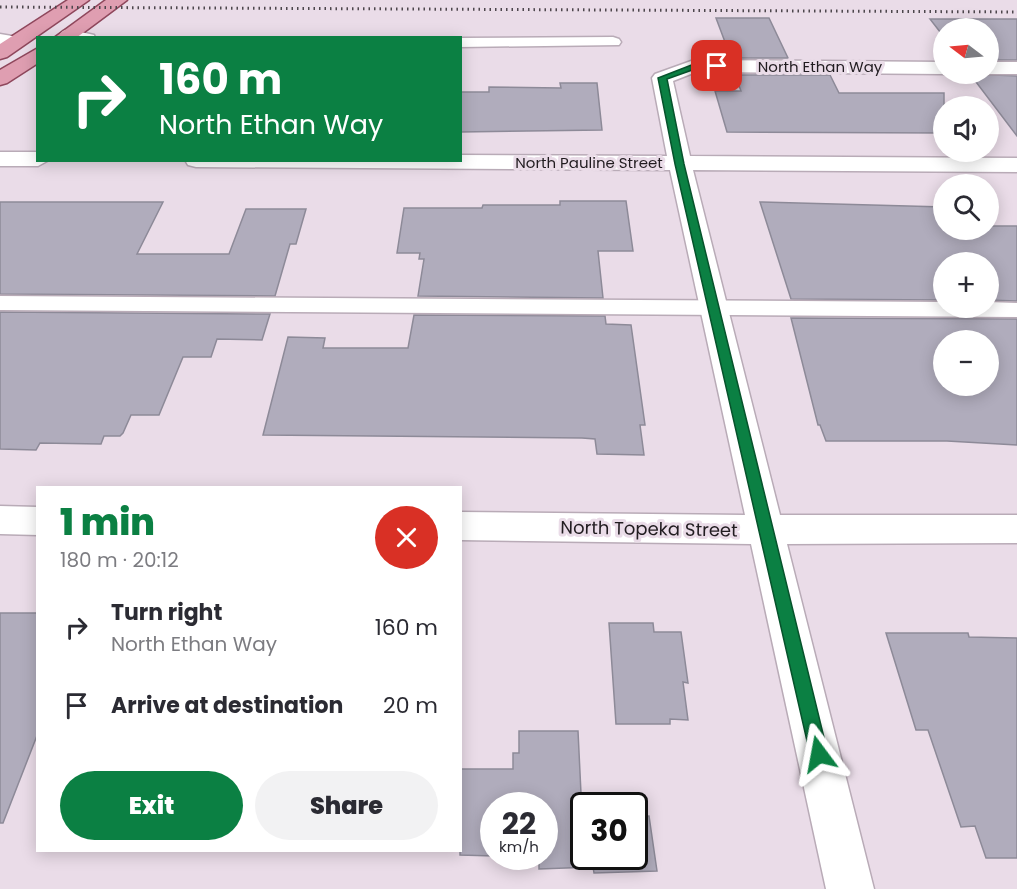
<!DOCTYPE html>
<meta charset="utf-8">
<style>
:root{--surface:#fff;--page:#f2f2f3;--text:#2b2b33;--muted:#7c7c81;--accent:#0b8043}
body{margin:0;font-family:Poppins,sans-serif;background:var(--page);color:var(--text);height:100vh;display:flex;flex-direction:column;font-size:22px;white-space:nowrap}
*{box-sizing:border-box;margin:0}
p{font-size:20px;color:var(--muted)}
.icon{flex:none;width:33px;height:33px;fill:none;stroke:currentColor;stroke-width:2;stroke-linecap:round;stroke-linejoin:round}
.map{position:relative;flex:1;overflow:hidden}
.details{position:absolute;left:36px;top:486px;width:426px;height:366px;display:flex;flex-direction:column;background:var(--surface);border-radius:0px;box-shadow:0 3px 15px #0003}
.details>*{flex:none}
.top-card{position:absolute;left:36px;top:36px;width:426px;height:126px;border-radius:0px;box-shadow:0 3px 15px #0003;background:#0b8043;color:#fff;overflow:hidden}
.needle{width:39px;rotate:286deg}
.fabs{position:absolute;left:933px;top:18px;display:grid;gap:12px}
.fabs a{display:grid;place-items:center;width:66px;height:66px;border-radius:50%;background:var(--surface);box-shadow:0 3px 15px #0003;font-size:30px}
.speed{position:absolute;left:480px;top:792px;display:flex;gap:12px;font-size:30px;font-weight:700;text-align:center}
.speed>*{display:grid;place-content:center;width:78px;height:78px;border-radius:50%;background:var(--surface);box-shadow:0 3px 15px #0003;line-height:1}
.speed small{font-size:15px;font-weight:400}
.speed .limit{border:3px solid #111;border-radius:9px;background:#fff;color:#111}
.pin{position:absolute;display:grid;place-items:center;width:51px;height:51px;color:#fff;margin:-26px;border-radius:12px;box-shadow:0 3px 9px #0006}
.me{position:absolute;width:66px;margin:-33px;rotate:347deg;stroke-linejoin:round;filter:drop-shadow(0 0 4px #0008)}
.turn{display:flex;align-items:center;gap:21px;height:126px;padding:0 24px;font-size:27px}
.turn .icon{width:78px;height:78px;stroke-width:2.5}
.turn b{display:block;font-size:42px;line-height:51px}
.round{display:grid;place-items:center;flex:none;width:63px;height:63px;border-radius:32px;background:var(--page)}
.headline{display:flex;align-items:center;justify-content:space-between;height:102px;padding:0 24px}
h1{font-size:36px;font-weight:800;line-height:45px;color:var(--accent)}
.button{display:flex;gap:12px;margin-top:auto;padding:12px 24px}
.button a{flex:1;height:69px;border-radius:36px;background:var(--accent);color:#fff;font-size:24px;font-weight:800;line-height:69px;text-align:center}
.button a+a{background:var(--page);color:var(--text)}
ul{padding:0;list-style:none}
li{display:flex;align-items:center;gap:18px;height:78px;padding:0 24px}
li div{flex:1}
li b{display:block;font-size:22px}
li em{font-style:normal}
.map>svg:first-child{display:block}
.building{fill:#b0acbc;stroke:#8d8a98;stroke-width:1.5;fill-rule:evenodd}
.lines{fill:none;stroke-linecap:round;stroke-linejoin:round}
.lane-casing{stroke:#b9abb7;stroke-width:3}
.street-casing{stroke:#b9abb7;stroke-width:3}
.primary-casing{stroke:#8f475c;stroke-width:3}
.lane{fill:#fff;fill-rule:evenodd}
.street{fill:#fff;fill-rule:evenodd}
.primary{fill:#df9eb1;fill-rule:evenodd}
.rail{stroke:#4d464c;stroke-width:3;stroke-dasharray:1.5 4;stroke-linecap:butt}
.route{fill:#0b8043;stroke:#07532c;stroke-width:1.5}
.labels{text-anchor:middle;stroke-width:6;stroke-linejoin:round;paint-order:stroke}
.far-street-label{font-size:15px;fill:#211c20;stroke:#eadce8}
.street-label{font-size:18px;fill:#211c20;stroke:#eadce8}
</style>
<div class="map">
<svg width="1017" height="889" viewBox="0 0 1017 889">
<rect width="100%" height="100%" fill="#eadce8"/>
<g class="building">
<path d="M 716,18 L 769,18 L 788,58 L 731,58 Z"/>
<path d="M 930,19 L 1017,19 L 1017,60 L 988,60 L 988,28 L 944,28 L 944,37 Z"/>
<path d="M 970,74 L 1017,76 L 1017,136 Z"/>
<path d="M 735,75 L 830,75 L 839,93 L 944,93 L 944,133 L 727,132 L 715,91 L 741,91 Z"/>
<path d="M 560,83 L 597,83 L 602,130 L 460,132 L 460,92 L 489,92 L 489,87 L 561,88 Z"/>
<path d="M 560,201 L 626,201 L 633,251 L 598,251 L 603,298 L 418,296 L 424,259 L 419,259 L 420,253 L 397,253 L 404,208 L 482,208 L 483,205 L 560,205 Z"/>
<path d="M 0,202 L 163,202 L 137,254 L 229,254 L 246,209 L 306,209 L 296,244 L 290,244 L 275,296 L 0,294 Z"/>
<path d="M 760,202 L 944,207 L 944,230 L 988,230 L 988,226 L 1017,226 L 1017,301 L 988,300 L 988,262 L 944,262 L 944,300 L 791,299 Z"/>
<path d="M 0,312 L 270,314 L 262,340 L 217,339 L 211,357 L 183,357 L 159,415 L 131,415 L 123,433 L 120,436 L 104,436 L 101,444 L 40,443 L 36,450 L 0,449 Z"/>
<path d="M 414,315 L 605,316 L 606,324 L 631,325 L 645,425 L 640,425 L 644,455 L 597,454 L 595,439 L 582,438 L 263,435 L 288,337 L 325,338 L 323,348 L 408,348 Z"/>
<path d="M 791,318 L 1017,319 L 1017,445 L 947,441 L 826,441 L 820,425 L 818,425 ZM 944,340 L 988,340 L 988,386 L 944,386 Z"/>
<path d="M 0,613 L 38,613 L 38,733 L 3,823 L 0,823 Z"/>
<path d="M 609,623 L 653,623 L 654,632 L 681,632 L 688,683 L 683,682 L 688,720 L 670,719 L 670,724 L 616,724 Z"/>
<path d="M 886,633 L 968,633 L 969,637 L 1017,638 L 1017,858 L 986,858 L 975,826 L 961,827 L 928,730 L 916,730 Z"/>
<path d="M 519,731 L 578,731 L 584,856 L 634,856 L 634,817 L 649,816 L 657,871 L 594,873 L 593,867 L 539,869 L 539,857 L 528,856 L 544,856 L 544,806 L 494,806 L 494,856 L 460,855 L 460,769 L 513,769 L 513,753 L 519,753 Z"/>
</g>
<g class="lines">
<g class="lane-casing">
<g id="lane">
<path d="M 68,29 L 94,35 L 95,38 L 63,37 L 60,34 L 63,31 Z"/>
<path d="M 0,34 L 24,38 L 26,41 L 18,46 L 0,44 Z"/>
<path d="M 613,37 L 619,39 L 621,42 L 619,45 L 460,47 L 459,38 Z"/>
<path d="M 0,296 L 944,302 L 944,308 L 988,308 L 988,302 L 1017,303 L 1017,317 L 0,310 Z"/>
</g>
</g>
<g class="street-casing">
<g id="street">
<path d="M 694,60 L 944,62 L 944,74 L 946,74 L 944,74 L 696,72 L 673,81 L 690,156 L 1017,158 L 1017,172 L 693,170 L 780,515 L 1017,515 L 1017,543 L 787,544 L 874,889 L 826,889 L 751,544 L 460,540 L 460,512 L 745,515 L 670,170 L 196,167 L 188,165 L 185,160 L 460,160 L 460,155 L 667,156 L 652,78 L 655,74 Z"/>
<path d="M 988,62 L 1017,62 L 1017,74 L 986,74 L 988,74 Z"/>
<path d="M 0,152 L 38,152 L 38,160 L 49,160 L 38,166 L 0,166 Z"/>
<path d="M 0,506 L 38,507 L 38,535 L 0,534 Z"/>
</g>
</g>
<g class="primary-casing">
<g id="primary">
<path d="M 68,0 L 89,0 L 7,57 L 0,59 L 0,44 Z"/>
<path d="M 106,0 L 127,0 L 76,38 L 54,38 Z"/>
<path d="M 38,48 L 38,63 L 7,83 L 0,85 L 0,70 Z"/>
</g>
</g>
<use href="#lane" class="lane"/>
<use href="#street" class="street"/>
<use href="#primary" class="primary"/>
<path class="rail" d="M 0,7 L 1017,12"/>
</g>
<path class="route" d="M 694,64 L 721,66 L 717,69 L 695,69 L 667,79 L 684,164 L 828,754 L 825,761 L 819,763 L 812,761 L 810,754 L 675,164 L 658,78 Z"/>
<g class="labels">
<g class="far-street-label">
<text x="820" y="72">North Ethan Way</text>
<text x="589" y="168">North Pauline Street</text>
</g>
<g class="street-label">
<text transform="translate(649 529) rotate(1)" y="6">North Topeka Street</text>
</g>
</g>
</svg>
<div class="fabs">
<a><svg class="needle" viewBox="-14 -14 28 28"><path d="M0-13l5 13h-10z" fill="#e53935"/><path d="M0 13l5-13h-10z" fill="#7c7c81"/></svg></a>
<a><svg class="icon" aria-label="sound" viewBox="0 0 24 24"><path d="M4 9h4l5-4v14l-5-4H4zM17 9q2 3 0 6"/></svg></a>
<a><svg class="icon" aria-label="search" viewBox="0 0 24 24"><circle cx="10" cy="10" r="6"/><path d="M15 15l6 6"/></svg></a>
<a>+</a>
<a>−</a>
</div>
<div class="speed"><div>22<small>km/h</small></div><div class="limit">30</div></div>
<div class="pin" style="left:717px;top:66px;background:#d93025"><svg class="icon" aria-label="arrive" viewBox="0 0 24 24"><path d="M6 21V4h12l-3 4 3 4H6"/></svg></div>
<svg class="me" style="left:819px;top:754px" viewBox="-20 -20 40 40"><path d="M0-17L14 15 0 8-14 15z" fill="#0b8043" stroke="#fff" stroke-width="4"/></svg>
<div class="top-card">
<div class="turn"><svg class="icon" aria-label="right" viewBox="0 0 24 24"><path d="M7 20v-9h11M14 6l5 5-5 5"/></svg><div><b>160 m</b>North Ethan Way</div></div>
</div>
<section class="details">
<div class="headline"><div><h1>1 min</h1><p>180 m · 20:12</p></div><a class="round" style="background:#d93025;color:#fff"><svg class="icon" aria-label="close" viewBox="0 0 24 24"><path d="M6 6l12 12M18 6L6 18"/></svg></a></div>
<ul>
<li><svg class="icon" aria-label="right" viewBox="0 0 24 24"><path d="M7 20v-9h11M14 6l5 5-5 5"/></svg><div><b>Turn right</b><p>North Ethan Way</p></div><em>160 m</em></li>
<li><svg class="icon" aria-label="arrive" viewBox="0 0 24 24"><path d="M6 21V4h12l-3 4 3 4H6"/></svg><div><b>Arrive at destination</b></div><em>20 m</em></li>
</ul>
<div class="button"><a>Exit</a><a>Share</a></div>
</section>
</div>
